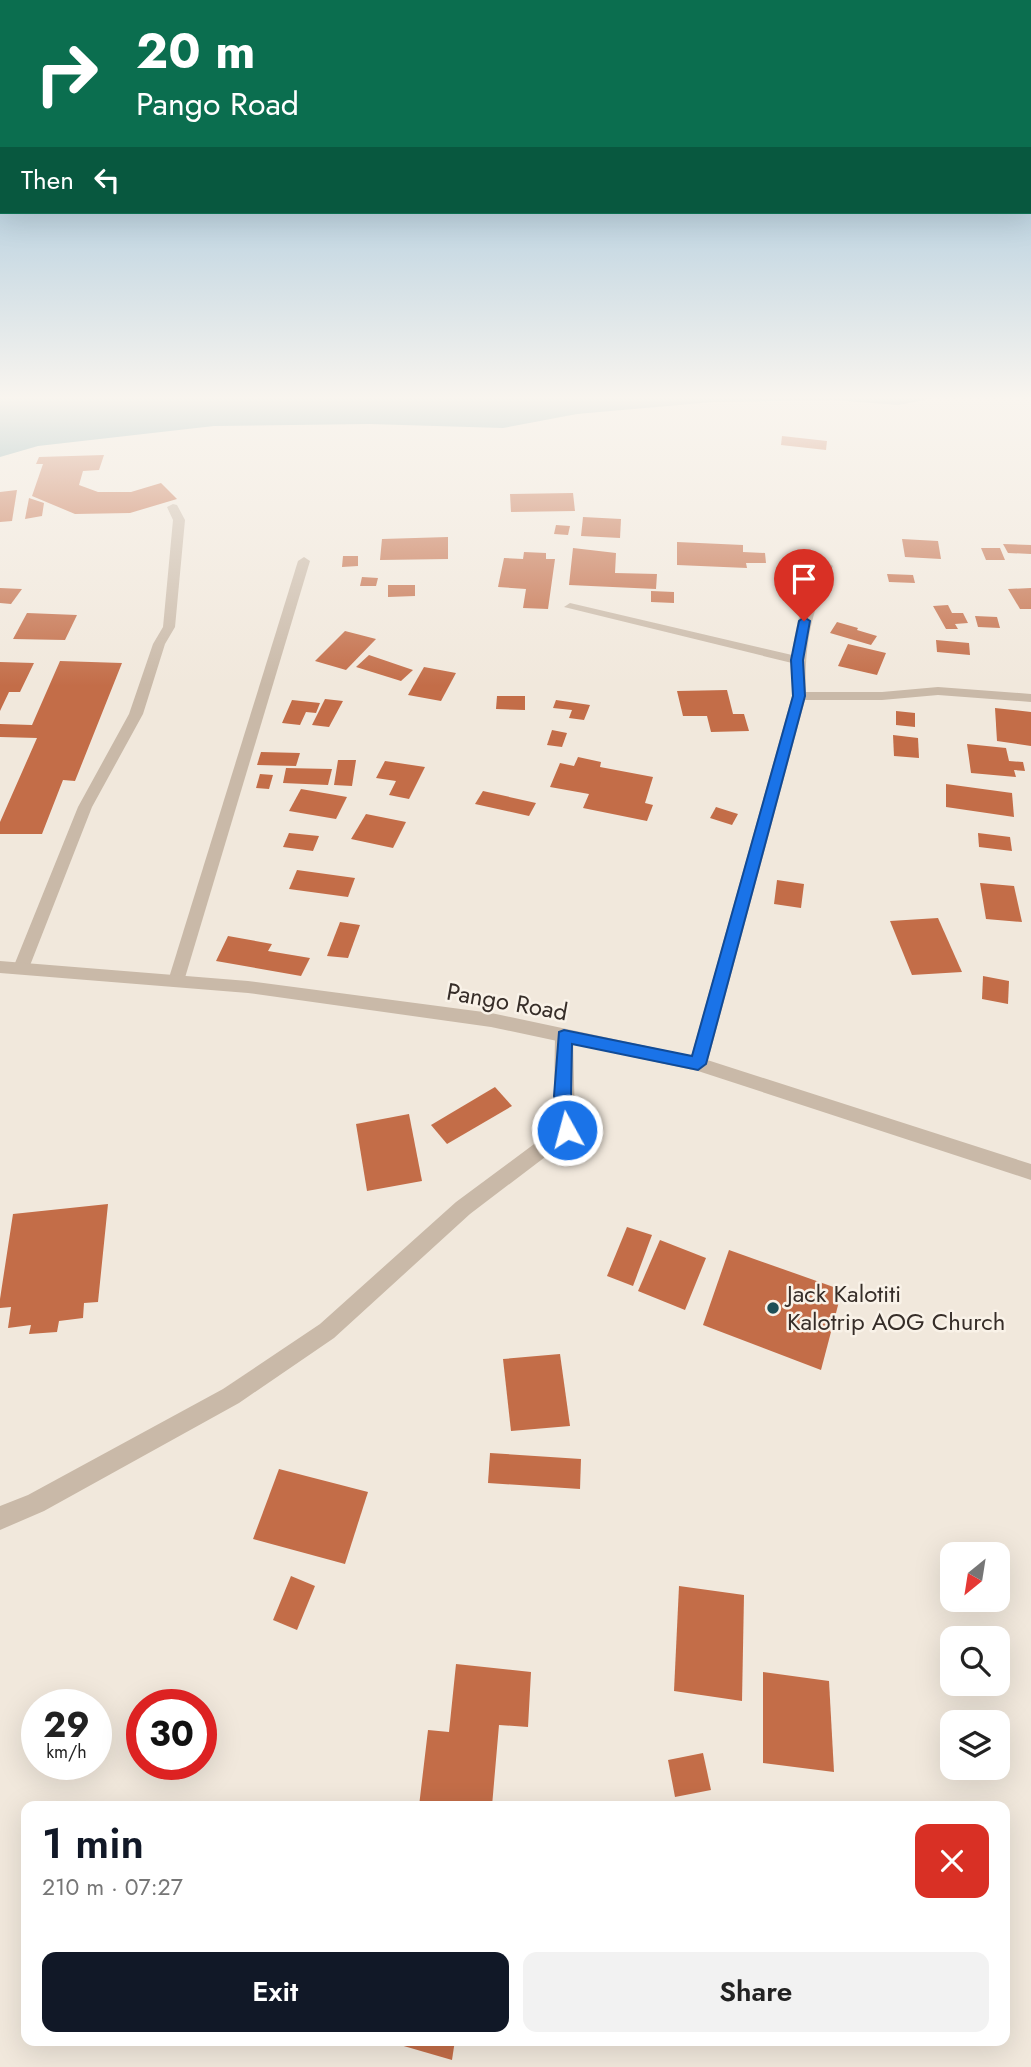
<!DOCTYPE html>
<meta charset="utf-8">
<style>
:root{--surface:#fff;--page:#f2f2f2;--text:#222;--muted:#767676;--accent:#111827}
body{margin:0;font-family:Jost,sans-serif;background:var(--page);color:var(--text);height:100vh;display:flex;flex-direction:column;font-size:26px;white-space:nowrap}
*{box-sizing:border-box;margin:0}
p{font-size:23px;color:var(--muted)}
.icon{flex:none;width:38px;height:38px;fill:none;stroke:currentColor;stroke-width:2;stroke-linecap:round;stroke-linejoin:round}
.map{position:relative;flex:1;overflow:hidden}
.drawer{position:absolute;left:21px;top:1801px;width:989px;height:245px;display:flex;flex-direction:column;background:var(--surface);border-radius:14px;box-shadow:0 7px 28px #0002}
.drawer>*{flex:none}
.top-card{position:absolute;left:0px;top:0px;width:1032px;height:214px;box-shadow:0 7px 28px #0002;background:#0b6e4f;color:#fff;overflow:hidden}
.needle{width:46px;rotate:210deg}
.fabs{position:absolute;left:940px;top:1542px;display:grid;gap:14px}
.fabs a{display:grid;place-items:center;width:70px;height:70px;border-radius:14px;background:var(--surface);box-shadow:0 7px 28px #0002;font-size:35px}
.speed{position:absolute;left:21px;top:1689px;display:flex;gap:14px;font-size:35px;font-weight:700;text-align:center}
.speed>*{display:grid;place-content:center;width:91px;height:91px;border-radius:50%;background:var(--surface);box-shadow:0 7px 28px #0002;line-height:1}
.speed small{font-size:18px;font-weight:400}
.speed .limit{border:10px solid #d22;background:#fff;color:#111}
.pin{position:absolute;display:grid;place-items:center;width:60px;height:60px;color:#fff;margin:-72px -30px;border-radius:50% 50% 50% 0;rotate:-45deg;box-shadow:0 0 7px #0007}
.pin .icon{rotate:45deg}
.me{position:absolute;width:77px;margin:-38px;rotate:353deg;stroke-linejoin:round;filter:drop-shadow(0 0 5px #0008)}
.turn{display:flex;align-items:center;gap:24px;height:147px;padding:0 21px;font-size:32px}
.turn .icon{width:91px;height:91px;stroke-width:2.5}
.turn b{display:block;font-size:49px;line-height:60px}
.then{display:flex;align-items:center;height:66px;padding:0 21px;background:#0003;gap:14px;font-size:26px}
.round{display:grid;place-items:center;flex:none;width:74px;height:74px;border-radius:14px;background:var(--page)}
.summary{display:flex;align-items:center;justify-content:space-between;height:119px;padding:0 21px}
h1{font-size:42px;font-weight:600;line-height:52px;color:var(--accent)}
.cta{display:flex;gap:14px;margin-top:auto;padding:14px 21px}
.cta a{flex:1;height:80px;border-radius:14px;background:var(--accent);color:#fff;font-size:28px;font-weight:600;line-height:80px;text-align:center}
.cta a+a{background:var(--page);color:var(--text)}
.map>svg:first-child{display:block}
.water{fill:#7ba8ae}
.building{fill:#c36d48}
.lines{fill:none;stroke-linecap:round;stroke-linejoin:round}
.minor{fill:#c9b9a8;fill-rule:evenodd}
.tertiary{fill:#c9b9a8;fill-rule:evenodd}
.route{fill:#1a73e8;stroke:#114b97;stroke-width:2}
.poi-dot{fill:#1e4f56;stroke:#f9f2e8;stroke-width:2.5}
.labels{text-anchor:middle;stroke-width:5;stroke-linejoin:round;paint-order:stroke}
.street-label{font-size:24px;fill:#362d28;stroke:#f9f2e8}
.poi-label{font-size:24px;fill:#362d28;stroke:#f9f2e8;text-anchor:start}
</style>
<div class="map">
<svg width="1031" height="2067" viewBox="0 0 1031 2067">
<rect width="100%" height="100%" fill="#f1e8dc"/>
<path class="water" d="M 0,397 L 940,397 L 898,405 L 833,400 L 713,402 L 577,414 L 503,428 L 369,424 L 214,426 L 38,446 L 0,457 Z"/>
<g class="building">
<path d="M 782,436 L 827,441 L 826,450 L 781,445 Z"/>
<path d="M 104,455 L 99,470 L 83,471 L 79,485 L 98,492 L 131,492 L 161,483 L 177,499 L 130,513 L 75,514 L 32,496 L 43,464 L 36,464 L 39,457 Z"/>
<path d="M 17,490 L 12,521 L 0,522 L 0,492 Z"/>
<path d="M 573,493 L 575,511 L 511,512 L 510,494 Z"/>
<path d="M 29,498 L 44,503 L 42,516 L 25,519 Z"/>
<path d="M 583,517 L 621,519 L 620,538 L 581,536 Z"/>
<path d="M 556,525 L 570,526 L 568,535 L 554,534 Z"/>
<path d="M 448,537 L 448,559 L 380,560 L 382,539 Z"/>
<path d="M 902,539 L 938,541 L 941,559 L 905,557 Z"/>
<path d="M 677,542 L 743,545 L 743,552 L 765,553 L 766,563 L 746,563 L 747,568 L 677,565 Z"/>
<path d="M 1003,544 L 1031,545 L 1031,554 L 1008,553 Z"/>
<path d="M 573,548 L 616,553 L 615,573 L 657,574 L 656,589 L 569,585 Z"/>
<path d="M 981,548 L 1000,548 L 1005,560 L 986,560 Z"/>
<path d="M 524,552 L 546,553 L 546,559 L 555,559 L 548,609 L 523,608 L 526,589 L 498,587 L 504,558 L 523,559 Z"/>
<path d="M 343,556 L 358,556 L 358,566 L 342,567 Z"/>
<path d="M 887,574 L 913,575 L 915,583 L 889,582 Z"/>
<path d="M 362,577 L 378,578 L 376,586 L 360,586 Z"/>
<path d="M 388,585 L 415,585 L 415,596 L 388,597 Z"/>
<path d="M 0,588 L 22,589 L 11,604 L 0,603 Z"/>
<path d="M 1031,588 L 1031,609 L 1020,609 L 1008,589 Z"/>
<path d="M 651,591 L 674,592 L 674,603 L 651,602 Z"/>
<path d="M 948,605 L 952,613 L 963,613 L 968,623 L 955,624 L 958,629 L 946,629 L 933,606 Z"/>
<path d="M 27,613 L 77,615 L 65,640 L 13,639 Z"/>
<path d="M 975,616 L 997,617 L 1000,628 L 978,627 Z"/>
<path d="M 837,622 L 858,628 L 857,630 L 877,636 L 871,645 L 830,633 Z"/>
<path d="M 345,631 L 376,639 L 346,670 L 315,661 Z"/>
<path d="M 936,640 L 969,643 L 970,655 L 937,652 Z"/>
<path d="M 848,644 L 886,653 L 877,675 L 838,666 Z"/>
<path d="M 369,655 L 413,670 L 401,681 L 356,667 Z"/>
<path d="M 60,661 L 122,663 L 75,781 L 63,780 L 42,834 L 0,834 L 0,822 L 37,738 L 0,737 L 0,724 L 32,725 Z"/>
<path d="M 0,662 L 34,663 L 20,692 L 9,692 L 0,711 Z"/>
<path d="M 424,667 L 456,673 L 441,701 L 408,695 Z"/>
<path d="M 727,690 L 733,714 L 744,714 L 749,731 L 711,732 L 707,716 L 683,716 L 677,691 Z"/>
<path d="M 497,696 L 525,696 L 525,710 L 496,709 Z"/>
<path d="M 325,699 L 343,701 L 329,727 L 312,725 Z"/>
<path d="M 292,700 L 320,703 L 316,713 L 306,712 L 300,725 L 282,723 Z"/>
<path d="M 556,700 L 590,705 L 584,720 L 569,718 L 572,710 L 553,708 Z"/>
<path d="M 995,708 L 1031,712 L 1031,746 L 997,741 Z"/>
<path d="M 896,711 L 915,713 L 915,727 L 896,725 Z"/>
<path d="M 552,730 L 567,733 L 562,747 L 547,745 Z"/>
<path d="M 893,735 L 918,738 L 919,758 L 894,756 Z"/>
<path d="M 967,744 L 1006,748 L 1009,761 L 1023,762 L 1025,771 L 1014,770 L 1016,777 L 971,773 Z"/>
<path d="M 261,752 L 300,753 L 296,766 L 257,765 Z"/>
<path d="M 578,757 L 601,762 L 600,767 L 653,777 L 645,803 L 653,805 L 647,821 L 583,808 L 589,794 L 550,787 L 560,763 L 574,766 Z"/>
<path d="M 338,760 L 356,760 L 352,786 L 334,785 Z"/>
<path d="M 385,761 L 425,767 L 409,799 L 389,795 L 396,781 L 376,778 Z"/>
<path d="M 286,768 L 332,769 L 328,785 L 283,783 Z"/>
<path d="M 260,774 L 273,775 L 269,789 L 256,788 Z"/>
<path d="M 946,784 L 1012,793 L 1014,817 L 946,807 Z"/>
<path d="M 301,789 L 347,797 L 336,819 L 289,811 Z"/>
<path d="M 483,791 L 536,803 L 529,816 L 475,804 Z"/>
<path d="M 716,807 L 738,814 L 732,825 L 710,818 Z"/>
<path d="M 366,814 L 406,822 L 393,848 L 351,839 Z"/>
<path d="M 289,833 L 319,836 L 313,851 L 283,847 Z"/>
<path d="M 978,833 L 1010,837 L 1012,851 L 979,847 Z"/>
<path d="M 297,870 L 355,878 L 348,897 L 289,889 Z"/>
<path d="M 777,880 L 804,884 L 801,908 L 774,904 Z"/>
<path d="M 980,883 L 1014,886 L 1022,922 L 986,919 Z"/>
<path d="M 938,918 L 962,972 L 912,975 L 890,921 Z"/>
<path d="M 340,922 L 360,925 L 348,958 L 327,956 Z"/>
<path d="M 228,936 L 272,944 L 268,951 L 310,958 L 301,976 L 216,961 Z"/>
<path d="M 983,976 L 1009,981 L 1008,1004 L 982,999 Z"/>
<path d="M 495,1087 L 512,1106 L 447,1144 L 431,1125 Z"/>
<path d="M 409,1114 L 422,1181 L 367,1191 L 356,1124 Z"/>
<path d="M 108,1204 L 98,1302 L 84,1303 L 83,1318 L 59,1321 L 57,1332 L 29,1334 L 31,1325 L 8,1328 L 11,1307 L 0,1308 L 0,1299 L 13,1214 Z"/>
<path d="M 627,1227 L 652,1235 L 633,1286 L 607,1276 Z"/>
<path d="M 660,1240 L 706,1258 L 685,1310 L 638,1291 Z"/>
<path d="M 729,1250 L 842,1290 L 821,1370 L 703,1325 Z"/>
<path d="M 560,1354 L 570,1426 L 511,1431 L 503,1359 Z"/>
<path d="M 490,1453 L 581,1459 L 580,1489 L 488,1483 Z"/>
<path d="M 279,1469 L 368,1492 L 345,1564 L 253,1539 Z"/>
<path d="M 291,1576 L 315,1586 L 297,1630 L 273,1620 Z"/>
<path d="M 679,1586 L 744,1595 L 742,1701 L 674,1691 Z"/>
<path d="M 456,1664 L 531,1672 L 528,1727 L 499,1725 L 492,1806 L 419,1806 L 428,1730 L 449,1732 Z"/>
<path d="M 763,1672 L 829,1681 L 834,1772 L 763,1763 Z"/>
<path d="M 703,1753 L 711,1790 L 675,1797 L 668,1760 Z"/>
<path d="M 383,2040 L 455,2040 L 452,2060 Z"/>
</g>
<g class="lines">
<g class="minor">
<path d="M 173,504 L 177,505 L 185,520 L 175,627 L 165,644 L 143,714 L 92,807 L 29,968 L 27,972 L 15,972 L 13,968 L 78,807 L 129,714 L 153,644 L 163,627 L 173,520 L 167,507 Z"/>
<path d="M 304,557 L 310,561 L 184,981 L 176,987 L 168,981 L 298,561 Z"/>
<path d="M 827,562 L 833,566 C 812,607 804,646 806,692 L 882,692 L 938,687 L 1031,694 L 1031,702 L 938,695 L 882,700 L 805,700 L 707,1064 L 704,1069 L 692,1069 L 689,1064 L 792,696 L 792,663 L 564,607 L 570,603 L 792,655 C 794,634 807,571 827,562 Z"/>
<path d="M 564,1029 L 570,1031 L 573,1036 C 573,1050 576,1130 574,1135 L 470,1214 L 334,1338 L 239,1403 L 44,1511 L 0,1530 L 0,1506 L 28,1495 L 223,1389 L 320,1324 L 456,1202 L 557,1127 L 554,1096 L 555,1036 L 558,1031 Z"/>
</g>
<path class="tertiary" d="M 0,961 L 248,981 L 491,1013 L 698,1057 L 1031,1164 L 1031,1180 L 698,1071 L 491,1027 L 248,993 L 0,973 Z"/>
</g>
<linearGradient id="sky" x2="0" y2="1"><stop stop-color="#7cafd1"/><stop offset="0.58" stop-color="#f9f5ef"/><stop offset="1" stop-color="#f9f5ef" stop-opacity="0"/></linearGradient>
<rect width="1031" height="686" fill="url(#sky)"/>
<path class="route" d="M 804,617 L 810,621 L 803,660 L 805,696 L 706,1064 L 698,1070 L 572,1044 L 571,1096 L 576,1130 L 573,1135 L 561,1135 L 554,1096 L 559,1032 L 564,1030 L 692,1056 L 793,696 L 791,660 L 799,621 Z"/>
<circle class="poi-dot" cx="773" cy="1308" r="7"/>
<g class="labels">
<g class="street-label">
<text transform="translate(507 1002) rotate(10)" y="8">Pango Road</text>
</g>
<g class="poi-label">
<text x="787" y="1302">Jack Kalotiti<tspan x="787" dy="28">Kalotrip AOG Church</tspan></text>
</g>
</g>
</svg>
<div class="fabs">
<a><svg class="needle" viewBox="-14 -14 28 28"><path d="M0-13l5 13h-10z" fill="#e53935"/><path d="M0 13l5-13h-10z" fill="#767676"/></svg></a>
<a><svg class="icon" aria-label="search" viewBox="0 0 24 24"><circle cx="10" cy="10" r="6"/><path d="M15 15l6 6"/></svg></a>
<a><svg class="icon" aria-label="layers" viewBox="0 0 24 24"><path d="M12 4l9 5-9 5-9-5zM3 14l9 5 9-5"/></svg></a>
</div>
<div class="speed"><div>29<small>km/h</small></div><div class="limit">30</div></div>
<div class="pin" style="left:804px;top:621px;background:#d93025"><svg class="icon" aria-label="arrive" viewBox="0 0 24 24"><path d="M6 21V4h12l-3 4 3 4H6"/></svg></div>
<svg class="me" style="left:567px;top:1130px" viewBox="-20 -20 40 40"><circle r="17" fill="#1a73e8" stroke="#fff" stroke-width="3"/><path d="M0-11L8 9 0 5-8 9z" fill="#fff"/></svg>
<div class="top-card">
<div class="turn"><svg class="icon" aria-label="right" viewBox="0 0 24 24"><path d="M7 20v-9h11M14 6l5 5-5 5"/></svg><div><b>20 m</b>Pango Road</div></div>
<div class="then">Then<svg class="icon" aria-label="left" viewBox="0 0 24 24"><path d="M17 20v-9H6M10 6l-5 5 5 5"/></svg></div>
</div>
<section class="drawer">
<div class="summary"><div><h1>1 min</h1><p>210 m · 07:27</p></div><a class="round" style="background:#d93025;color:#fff"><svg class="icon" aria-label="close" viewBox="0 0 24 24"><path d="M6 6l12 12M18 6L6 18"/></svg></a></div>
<div class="cta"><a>Exit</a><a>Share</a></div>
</section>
</div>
